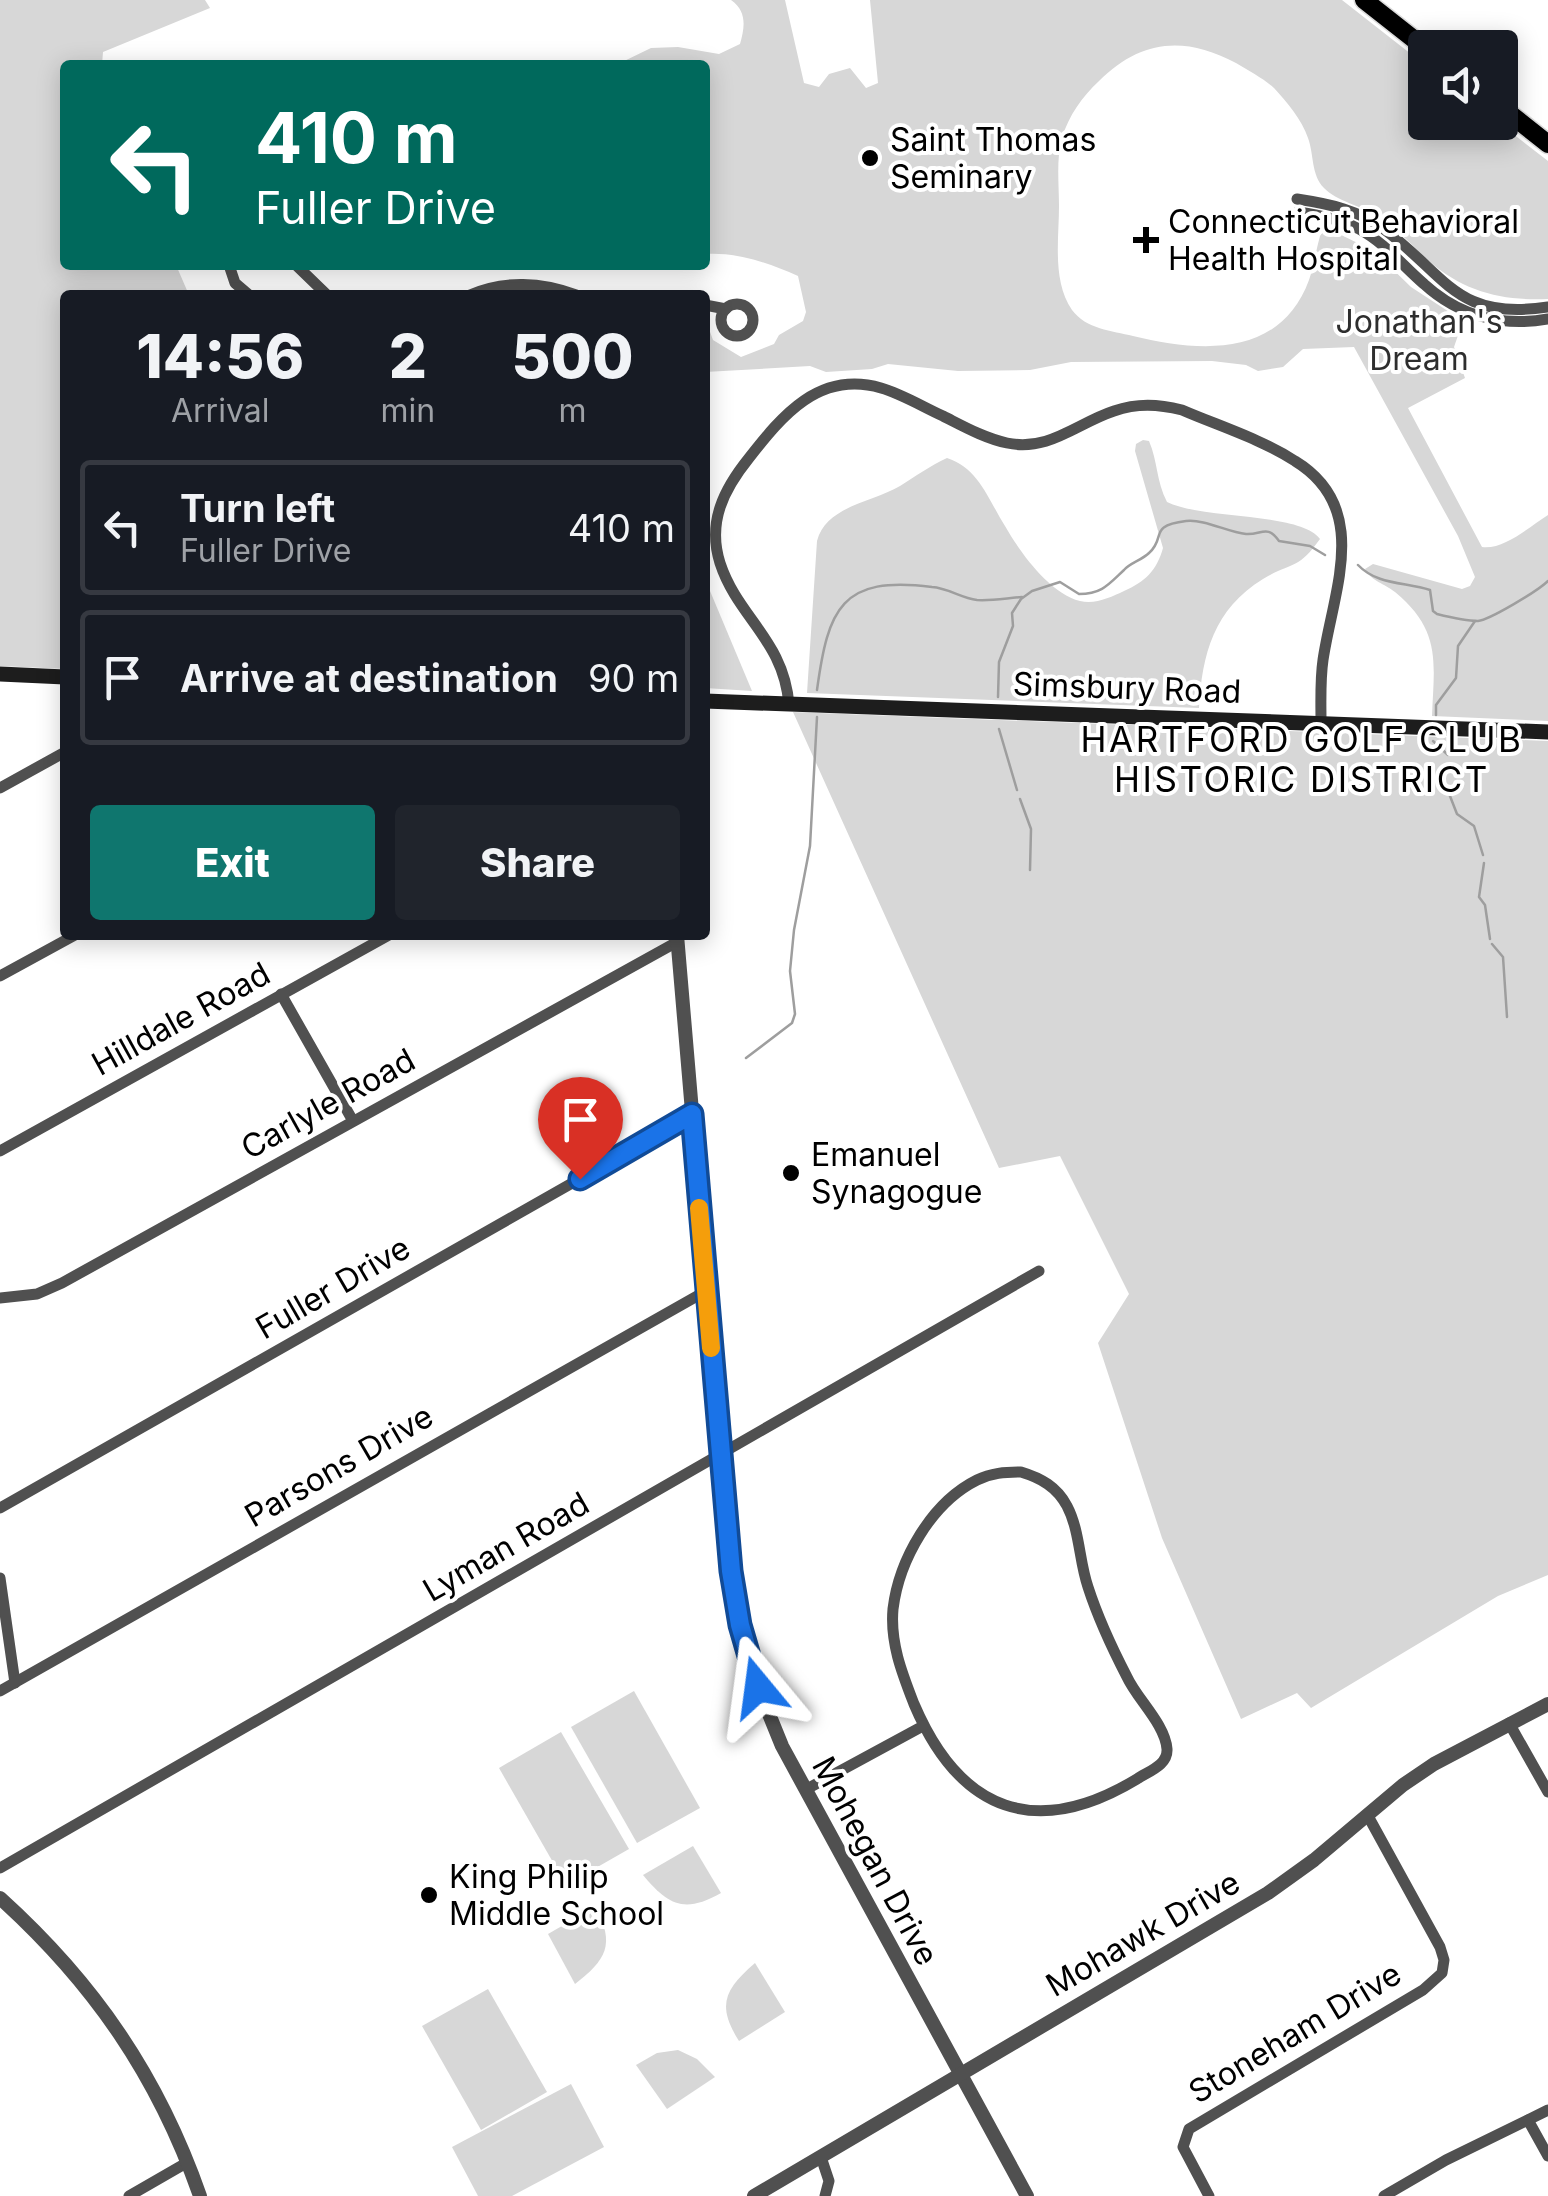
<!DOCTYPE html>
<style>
:root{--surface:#171b24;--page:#20242c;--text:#f1f3f6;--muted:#9ea1a6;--line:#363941;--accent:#0f766e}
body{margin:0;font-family:Inter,sans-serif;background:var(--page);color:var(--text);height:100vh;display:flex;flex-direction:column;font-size:38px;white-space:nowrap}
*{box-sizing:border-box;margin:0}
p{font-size:32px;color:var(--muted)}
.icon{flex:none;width:55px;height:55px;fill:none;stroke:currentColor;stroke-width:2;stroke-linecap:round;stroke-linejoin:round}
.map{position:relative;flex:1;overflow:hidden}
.side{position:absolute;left:60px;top:290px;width:650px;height:650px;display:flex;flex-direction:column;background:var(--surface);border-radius:10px;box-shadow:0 5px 25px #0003}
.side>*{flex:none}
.hud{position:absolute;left:60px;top:60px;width:650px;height:210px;border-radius:10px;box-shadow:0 5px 25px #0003;background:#00695c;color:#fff;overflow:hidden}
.tools{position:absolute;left:1408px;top:30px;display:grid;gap:20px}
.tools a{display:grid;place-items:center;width:110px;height:110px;border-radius:10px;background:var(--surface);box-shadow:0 5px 25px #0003;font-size:50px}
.pin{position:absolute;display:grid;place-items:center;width:85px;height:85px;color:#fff;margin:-102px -42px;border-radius:50% 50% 50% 0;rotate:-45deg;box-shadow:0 0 10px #0007}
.pin .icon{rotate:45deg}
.me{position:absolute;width:110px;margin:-55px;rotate:344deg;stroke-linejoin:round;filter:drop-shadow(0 0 8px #0008)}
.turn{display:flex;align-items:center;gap:35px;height:210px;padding:0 30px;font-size:45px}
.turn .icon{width:130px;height:130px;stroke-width:2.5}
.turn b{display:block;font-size:70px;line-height:85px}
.eta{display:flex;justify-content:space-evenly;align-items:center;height:170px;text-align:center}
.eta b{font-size:60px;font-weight:800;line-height:70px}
.action{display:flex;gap:20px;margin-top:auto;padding:20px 30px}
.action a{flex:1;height:115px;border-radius:10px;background:var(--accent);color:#fff;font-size:40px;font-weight:800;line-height:115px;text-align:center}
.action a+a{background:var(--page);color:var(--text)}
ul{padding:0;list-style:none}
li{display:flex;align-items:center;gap:30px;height:135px;margin:0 20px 15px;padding:0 10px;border:5px solid var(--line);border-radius:10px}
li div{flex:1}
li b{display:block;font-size:38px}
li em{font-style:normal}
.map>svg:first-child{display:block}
.green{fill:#d7d7d7}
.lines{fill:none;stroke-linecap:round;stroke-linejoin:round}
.stream{stroke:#9e9e9e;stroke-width:2.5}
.primary-casing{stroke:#dbdbdb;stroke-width:21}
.minor{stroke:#505050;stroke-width:11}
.tertiary{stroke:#505050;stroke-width:14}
.secondary{stroke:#1d1d1d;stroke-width:15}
.primary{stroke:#000;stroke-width:18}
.route-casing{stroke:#114b97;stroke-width:25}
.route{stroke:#1a73e8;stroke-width:18}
.slow{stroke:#f59e0b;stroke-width:18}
.poi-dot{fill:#000;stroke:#fff;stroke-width:4}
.labels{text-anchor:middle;stroke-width:8;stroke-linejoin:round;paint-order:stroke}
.poi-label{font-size:32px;fill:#000;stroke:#fff;text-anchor:start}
.park-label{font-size:32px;fill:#2e2e2e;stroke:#fff}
.street-label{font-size:32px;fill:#000;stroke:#fff}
.neighbourhood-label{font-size:35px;letter-spacing:2.5px;fill:#000;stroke:#fff}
</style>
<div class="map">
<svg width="1548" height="2196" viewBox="0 0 1548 2196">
<rect width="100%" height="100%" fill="#fff"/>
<g class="green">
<path d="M 0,0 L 205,0 L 210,8 L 103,52 L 102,65 L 65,65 L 65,265 L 176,265 L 189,295 L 65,295 L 65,669 L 0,666 Z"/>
<path d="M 731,0 L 785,0 L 804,83 L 819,87 L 829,74 L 850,68 L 866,88 L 878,83 L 870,0 L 1342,0 L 1425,65 L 1425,122 L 1499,123 L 1548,161 L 1548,299 C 1503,301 1464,292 1429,261 C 1412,245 1397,229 1378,216 C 1362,206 1336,201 1324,188 C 1311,175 1314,154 1308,138 C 1302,120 1287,102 1274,88 C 1263,78 1249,71 1236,63 C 1184,35 1140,40 1099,81 C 1082,97 1069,115 1062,138 C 1056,159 1059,184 1059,206 C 1059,239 1052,281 1072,310 C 1086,329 1112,331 1133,336 C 1199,352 1280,359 1309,280 C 1314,266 1316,250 1320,236 L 1323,231 L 1331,230 L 1374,251 L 1411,287 L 1463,321 L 1454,347 L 1465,378 L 1408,408 L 1482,547 C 1504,550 1529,527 1548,515 L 1548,721 L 1432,716 C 1434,663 1442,631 1395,592 C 1384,583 1372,582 1365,569 L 1373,564 L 1462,589 L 1470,586 L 1475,577 L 1458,536 L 1354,347 L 1303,349 L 1283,367 L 1258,371 L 1246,365 L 1212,361 L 1071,362 L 1030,370 L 958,371 L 888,364 L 872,369 L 826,372 L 810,366 L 705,372 L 705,318 L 713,340 L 741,357 L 774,344 L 779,335 L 803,321 L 806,312 L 798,276 C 768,263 738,252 705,254 L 705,65 L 616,65 L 651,48 L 678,47 L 719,54 L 740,44 C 745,27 747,11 731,0 Z"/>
<path d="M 1143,440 L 1149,441 C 1158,462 1156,481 1167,502 C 1204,520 1300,512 1320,539 C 1297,571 1293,561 1263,579 C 1214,609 1202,654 1199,708 L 807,693 L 817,541 C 826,506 873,502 900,486 C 916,476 930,466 947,458 C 979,468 989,501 1005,526 C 1020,552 1049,593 1080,601 C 1095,605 1111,597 1124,591 C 1145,582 1157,570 1163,548 L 1135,451 L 1136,444 Z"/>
<path d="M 705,579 L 752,691 L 705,688 Z"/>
<path d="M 793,712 L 1548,741 L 1548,1575 L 1498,1596 L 1311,1708 L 1297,1693 L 1241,1719 L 1162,1538 L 1098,1343 L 1129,1294 L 1060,1156 L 999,1168 Z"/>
<path d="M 634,1691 L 700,1808 L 637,1843 L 571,1727 Z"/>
<path d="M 561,1732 L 629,1849 L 566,1885 L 499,1768 Z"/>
<path d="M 693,1846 L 721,1893 C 684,1914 668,1905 643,1875 Z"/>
<path d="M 595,1907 C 616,1944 606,1960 575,1984 L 548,1934 Z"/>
<path d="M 755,1963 L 785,2012 L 739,2041 C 716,2005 725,1989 755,1963 Z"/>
<path d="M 488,1989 L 547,2092 L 481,2130 L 422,2026 Z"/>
<path d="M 678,2050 L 697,2059 L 715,2077 L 667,2109 L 636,2065 L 657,2053 Z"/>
<path d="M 571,2084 L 604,2147 L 512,2196 L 478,2196 L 452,2147 Z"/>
</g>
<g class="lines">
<g class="stream">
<path d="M 1358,565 C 1377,585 1405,582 1430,590 L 1433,611 L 1437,614 C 1449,617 1465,621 1478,621 C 1489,620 1538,591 1548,581"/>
<path d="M 817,690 C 828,609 841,575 932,587 C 948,588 961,598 977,600 C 992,601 1007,598 1022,597"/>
<path d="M 998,697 L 999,662 L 1013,626 L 1012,613 L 1021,599 L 1032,591 L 1060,582 L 1079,594 C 1102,594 1109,584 1124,570 C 1130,563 1142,560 1149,553 C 1167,537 1147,526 1186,521 C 1205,519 1227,532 1246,534 C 1262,535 1267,524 1279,541 L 1310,546 L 1325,555"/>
<path d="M 1436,715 L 1436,705 L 1456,678 L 1458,646 L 1475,621"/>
<path d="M 999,729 L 1017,790"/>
<path d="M 1433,741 L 1448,755"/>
<path d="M 1448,791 L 1457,814 L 1474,826 L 1483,855"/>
<path d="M 1020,799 L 1031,829 L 1030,870"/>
<path d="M 1484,863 L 1479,897 L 1485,905 L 1490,939"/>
<path d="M 1492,944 L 1503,957 L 1507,1017"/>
<path d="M 746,1058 L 792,1023 L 795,1014 L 790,971 L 794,930 L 810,846 L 817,717"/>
</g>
<g class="primary-casing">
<g id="primary">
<path d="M 1364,0 L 1425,48"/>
<path d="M 1500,106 L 1548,144"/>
</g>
</g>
<g class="minor">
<path d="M 1297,199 C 1330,204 1359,210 1385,230 C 1447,276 1456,321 1548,307"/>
<path d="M 1298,212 C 1319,215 1340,219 1359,229 C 1385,243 1402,265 1424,284 C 1459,316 1502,327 1548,319"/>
<path d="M 229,265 L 235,283 L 249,295"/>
<path d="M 296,265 L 327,295"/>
<path d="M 470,295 C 504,280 542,282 576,295"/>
<circle cx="737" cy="320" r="16"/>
<path d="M 705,305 L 726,309"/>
<path d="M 789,705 C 784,640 738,618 720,563 C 707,522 724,489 749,458 C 782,416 819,370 881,388 C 902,394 923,407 943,416 C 963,426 984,438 1007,443 C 1049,452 1077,423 1114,411 C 1137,403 1158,404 1182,410 C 1219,426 1261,439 1295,461 C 1372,508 1333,591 1323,660 C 1320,680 1321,702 1321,722"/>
<path d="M 0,788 L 65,752"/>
<path d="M 0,976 L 75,935"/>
<path d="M 281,994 L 353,1121"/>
<path d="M 0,1151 L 389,935"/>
<path d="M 0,1298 L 37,1294 L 62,1283 L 677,942"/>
<path d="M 1021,1472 C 1041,1478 1057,1487 1067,1506 C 1080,1531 1079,1561 1088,1587 C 1098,1618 1112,1648 1127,1677 C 1137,1699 1165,1724 1167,1749 C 1168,1765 1149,1771 1137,1779 C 1036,1840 960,1812 914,1704 C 902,1673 890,1643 893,1609 C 899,1560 931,1503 977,1480 C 991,1473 1005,1472 1021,1472 Z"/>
<path d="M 0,1508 L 692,1115"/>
<path d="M 0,1578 L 15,1683"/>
<path d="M 0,1691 L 706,1291"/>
<path d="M 1509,1723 L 1548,1792"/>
<path d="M 805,1790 L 923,1726"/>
<path d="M 0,1868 L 1039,1271"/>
<path d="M 1528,2120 L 1548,2156"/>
<path d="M 821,2157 L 829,2181 L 825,2196"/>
<path d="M 129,2196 L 188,2162"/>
<path d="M 1209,2196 L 1183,2147 L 1189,2129 L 1423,1990 L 1442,1973 L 1444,1960 L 1440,1947 L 1368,1816"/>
<path d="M 1384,2196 L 1446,2160 L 1548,2110"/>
</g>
<g class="tertiary">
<path d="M 677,935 L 731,1571 L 740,1625 L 758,1687 L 782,1746 L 1027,2196"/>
<path d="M 0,1898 C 94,1983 158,2076 200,2196"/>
<path d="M 754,2196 L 1268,1893 L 1314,1860 L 1403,1785 L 1434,1764 L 1548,1704"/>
</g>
<g class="secondary">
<path d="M 0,674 L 65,677"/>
<path d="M 705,701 L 1548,732"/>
</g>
<use href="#primary" class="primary"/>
</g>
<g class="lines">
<g class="route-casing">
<path id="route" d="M 580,1179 L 692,1114 L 731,1571 L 740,1625 L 758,1687"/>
</g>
<use href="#route" class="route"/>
<path class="slow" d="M 699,1208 L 711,1348"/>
</g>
<g class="poi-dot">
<circle cx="870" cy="158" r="10"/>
<path d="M1141 225h10v10h10v10h-10v10h-10v-10h-10v-10h10z"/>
<circle cx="791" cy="1173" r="10"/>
<circle cx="429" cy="1895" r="10"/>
</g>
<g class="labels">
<g class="poi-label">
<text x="890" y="151">Saint Thomas<tspan x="890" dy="37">Seminary</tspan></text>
<text x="1168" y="233">Connecticut Behavioral<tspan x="1168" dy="37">Health Hospital</tspan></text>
<text x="811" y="1166">Emanuel<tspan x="811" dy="37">Synagogue</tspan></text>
<text x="449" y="1888">King Philip<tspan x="449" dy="37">Middle School</tspan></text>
</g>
<g class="park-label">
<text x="1419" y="333">Jonathan's<tspan x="1419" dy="37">Dream</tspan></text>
</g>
<g class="street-label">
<text transform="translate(1127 688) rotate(2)" y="11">Simsbury Road</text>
<text transform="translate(181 1019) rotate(-29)" y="11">Hilldale Road</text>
<text transform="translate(328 1104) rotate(-29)" y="11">Carlyle Road</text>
<text transform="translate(333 1288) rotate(-30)" y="11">Fuller Drive</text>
<text transform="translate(339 1466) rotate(-30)" y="11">Parsons Drive</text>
<text transform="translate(506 1547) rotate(-30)" y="11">Lyman Road</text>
<text transform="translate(875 1861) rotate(62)" y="11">Mohegan Drive</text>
<text transform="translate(1143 1934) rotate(-30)" y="11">Mohawk Drive</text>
<text transform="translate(1295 2033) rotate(-31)" y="11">Stoneham Drive</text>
</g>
<g class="neighbourhood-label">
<text x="1302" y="752">HARTFORD GOLF CLUB<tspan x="1302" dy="40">HISTORIC DISTRICT</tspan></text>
</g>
</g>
</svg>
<div class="tools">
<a><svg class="icon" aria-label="sound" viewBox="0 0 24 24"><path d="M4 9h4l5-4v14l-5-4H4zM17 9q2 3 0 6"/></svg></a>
</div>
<div class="pin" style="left:580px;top:1179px;background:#d93025"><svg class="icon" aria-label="arrive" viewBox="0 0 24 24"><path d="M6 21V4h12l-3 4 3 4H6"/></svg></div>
<svg class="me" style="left:758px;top:1687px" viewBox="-20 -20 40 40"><path d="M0-17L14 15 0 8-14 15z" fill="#1a73e8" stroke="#fff" stroke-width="4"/></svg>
<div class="hud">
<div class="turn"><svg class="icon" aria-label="left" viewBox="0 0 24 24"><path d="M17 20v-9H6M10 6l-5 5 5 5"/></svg><div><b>410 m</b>Fuller Drive</div></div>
</div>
<section class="side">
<div class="eta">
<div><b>14:56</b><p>Arrival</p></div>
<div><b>2</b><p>min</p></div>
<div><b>500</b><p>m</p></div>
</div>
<ul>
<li><svg class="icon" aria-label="left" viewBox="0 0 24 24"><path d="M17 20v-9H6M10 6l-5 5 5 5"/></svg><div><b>Turn left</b><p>Fuller Drive</p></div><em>410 m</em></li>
<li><svg class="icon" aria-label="arrive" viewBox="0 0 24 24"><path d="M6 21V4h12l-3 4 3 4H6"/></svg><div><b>Arrive at destination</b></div><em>90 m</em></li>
</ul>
<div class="action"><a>Exit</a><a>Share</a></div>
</section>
</div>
